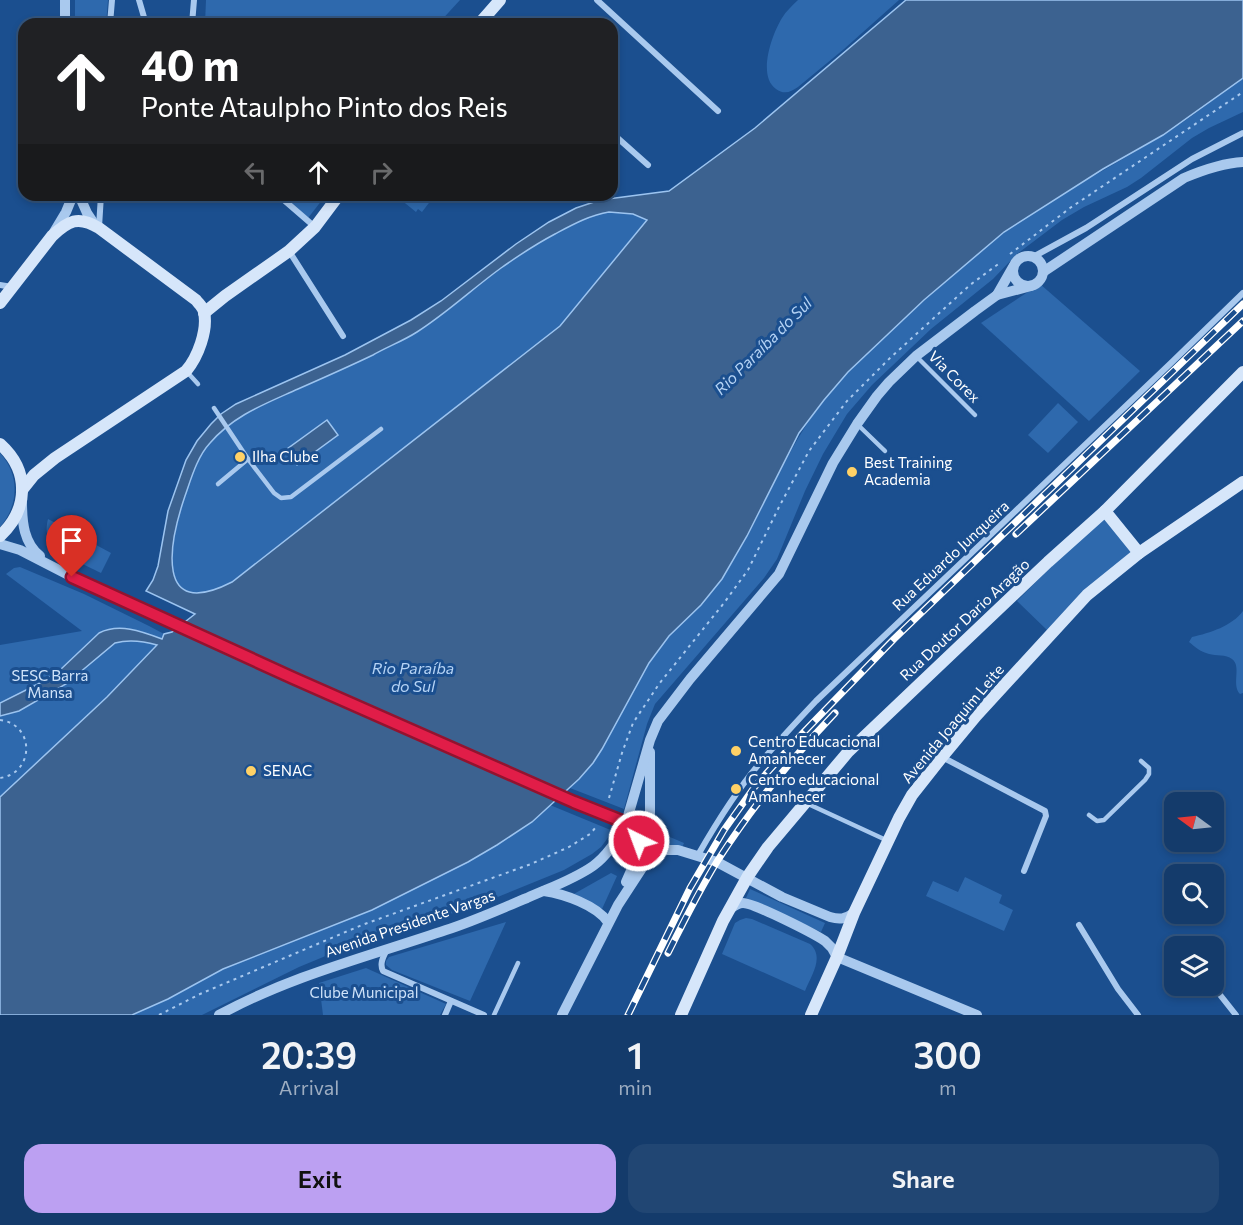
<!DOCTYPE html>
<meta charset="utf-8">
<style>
:root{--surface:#143b6b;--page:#214673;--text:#f1f3f6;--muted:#9dadc1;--line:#33557e;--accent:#bca0f2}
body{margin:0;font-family:Commissioner,sans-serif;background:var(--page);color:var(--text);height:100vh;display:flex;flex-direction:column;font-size:22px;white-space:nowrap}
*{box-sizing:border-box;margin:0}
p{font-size:20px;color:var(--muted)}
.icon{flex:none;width:33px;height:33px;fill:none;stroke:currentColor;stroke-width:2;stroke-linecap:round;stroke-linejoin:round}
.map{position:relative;height:1015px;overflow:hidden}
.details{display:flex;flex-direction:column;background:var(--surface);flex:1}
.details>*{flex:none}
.guide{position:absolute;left:18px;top:18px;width:600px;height:183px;border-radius:18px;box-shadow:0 3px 9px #0003,0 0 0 2px var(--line);background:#202124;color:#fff;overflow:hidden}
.needle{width:39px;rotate:285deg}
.tools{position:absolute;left:1164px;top:792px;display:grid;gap:12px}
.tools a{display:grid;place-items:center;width:60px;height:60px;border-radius:12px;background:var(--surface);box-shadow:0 3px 9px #0003,0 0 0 2px var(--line);font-size:30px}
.pin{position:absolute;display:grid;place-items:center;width:51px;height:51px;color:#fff;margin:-62px -26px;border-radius:50% 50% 50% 0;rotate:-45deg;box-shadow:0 0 6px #0007}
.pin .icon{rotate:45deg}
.me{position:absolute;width:66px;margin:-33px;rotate:318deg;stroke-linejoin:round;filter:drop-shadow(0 0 4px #0008)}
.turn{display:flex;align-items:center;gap:21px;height:126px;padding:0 24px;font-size:27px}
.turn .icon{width:78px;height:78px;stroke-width:2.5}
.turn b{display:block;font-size:42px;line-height:51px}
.lanes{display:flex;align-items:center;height:57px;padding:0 24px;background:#0003;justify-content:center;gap:30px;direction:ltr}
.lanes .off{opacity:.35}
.eta{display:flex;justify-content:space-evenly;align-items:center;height:102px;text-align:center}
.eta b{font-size:36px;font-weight:600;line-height:42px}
.cta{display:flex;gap:12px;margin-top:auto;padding:12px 24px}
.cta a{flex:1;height:69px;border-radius:18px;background:var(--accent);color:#111;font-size:24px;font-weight:600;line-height:69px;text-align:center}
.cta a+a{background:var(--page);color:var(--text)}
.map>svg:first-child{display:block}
.green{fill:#2e69ad}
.water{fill:#3c6290;stroke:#9cc4f0;stroke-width:1.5;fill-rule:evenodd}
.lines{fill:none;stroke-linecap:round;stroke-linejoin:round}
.path{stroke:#a9c9ee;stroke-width:2;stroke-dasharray:3 4.5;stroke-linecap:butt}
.service{stroke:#a9c9ee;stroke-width:4.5}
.minor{stroke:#a9c9ee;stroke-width:6}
.tertiary{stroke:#a9c9ee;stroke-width:10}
.secondary{stroke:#d6e6fa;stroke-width:12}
.rail-casing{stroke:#fff;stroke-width:7}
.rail{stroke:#1b4f8f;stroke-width:4.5;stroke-dasharray:14;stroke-linecap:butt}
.tertiary-bridge{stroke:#a9c9ee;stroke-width:10}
.route-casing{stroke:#92132f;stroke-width:15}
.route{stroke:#e11d48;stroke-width:10}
.poi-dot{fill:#ffd166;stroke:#1b4f8f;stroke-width:2}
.labels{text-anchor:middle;stroke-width:6;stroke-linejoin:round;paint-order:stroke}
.street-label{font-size:15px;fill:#fff;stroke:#1b4f8f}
.poi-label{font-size:15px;fill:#fff;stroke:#1b4f8f;text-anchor:start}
.park-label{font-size:15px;fill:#cfe3fa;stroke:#1b4f8f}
.water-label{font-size:16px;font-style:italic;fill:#b5d3f5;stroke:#1b4f8f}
</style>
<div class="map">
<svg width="1243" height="1015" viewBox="0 0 1243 1015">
<rect width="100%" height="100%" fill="#1b4f8f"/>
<g class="green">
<path d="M 75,0 L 108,0 L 106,24 L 75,24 Z"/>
<path d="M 206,0 L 460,0 L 438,24 L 205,24 Z"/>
<path d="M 798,0 L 899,0 L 844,49 L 798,87 C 791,92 784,95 776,89 C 757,76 772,34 782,18 C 786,11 792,6 798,0 Z"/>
<path d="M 1243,78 L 1243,112 L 1209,128 L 1192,138 L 1141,178 L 1127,187 L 1084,207 L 1062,220 L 1017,254 L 993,279 L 931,329 L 872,385 L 847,414 L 823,454 L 805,491 L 777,559 L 764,578 L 655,704 L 647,724 L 624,809 L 570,788 C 607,752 623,704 650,661 C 670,630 702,609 722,578 C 761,521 781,455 824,400 C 838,381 855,365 872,349 C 897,325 923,301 950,278 C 970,261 989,241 1011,226 C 1059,194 1112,167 1161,136 C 1190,119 1216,97 1243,78 Z"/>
<path d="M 282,195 L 326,195 L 308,218 Z"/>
<path d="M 395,195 L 446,195 L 442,200 L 435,195 L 422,212 L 418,209 L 416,212 Z"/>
<path d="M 609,212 L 633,214 L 647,219 L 560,326 L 232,582 C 154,623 170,542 185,496 C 190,480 198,456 210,443 C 230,419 257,408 286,395 C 315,382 344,368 373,355 C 388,347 403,341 417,332 C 447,313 472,289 501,268 C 518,256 536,244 555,234 C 572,225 590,215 609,212 Z"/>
<path d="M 1040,284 L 1140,371 L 1089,421 L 981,323 Z"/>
<path d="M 1058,403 L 1078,422 L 1048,453 L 1028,435 Z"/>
<path d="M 0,453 C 20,475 19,505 0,527 Z"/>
<path d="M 1101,516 L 1134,552 L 1047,630 L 1017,601 Z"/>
<path d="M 48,519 L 111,553 L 101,573 C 86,565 50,551 47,533 C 46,528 47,523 48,519 Z"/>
<path d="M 20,567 L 84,594 L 149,626 L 164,634 L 157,645 L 107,697 L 0,797 L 0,645 L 82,631 L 6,574 L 14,568 Z"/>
<path d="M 1243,611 L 1243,693 L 1240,694 C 1231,685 1242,666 1232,659 C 1226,654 1216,656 1209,654 C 1201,652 1195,647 1189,642 L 1192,637 C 1210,633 1232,626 1243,611 Z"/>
<path d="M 550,805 L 613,831 L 601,847 L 592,854 L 564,870 L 483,903 L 328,955 L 299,967 L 202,1015 L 132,1015 L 168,999 L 223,969 L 372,910 L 444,874 L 497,845 L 532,822 Z"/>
<path d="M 658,832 L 684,843 L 682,848 L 650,853 Z"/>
<path d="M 611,873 L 617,876 L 602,909 L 572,895 Z"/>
<path d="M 965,877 L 1002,895 L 999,903 L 1013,910 L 1004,931 L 926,896 L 933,881 L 958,892 Z"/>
<path d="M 750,889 L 825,923 L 821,932 L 746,898 Z"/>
<path d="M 746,918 L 752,919 L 810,944 C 825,957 811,976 805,991 L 722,954 L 735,923 L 740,920 Z"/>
<path d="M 506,922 L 470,1001 L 392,970 L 386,965 L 386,961 L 389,957 Z"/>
<path d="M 366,968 L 446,1004 L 440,1015 L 323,1015 L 319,983 Z"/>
</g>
<g class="water">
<path d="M 906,0 L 1243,0 L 1243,78 L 1163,135 L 1103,169 L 1004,232 L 924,300 L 848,372 L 824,400 L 799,433 L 747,536 L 722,579 L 701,605 L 669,636 L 649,663 L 602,749 L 593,763 L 579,779 L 532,822 L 497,845 L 468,862 L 372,910 L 223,969 L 168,999 L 132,1015 L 0,1015 L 0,797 L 107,697 L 157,645 C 143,641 130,639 115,643 L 66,684 L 19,711 L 0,716 L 0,703 L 42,682 L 59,671 L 99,633 C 119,623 141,631 162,639 L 164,634 L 172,632 L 195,614 L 146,591 L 153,580 L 158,566 L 168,511 L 186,460 L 197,441 L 211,424 L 221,414 L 236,404 L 345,355 L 411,320 L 441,301 L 516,244 L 549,222 L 576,208 L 600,200 L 669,191 L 755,128 ZM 609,212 L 633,214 L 647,220 L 560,326 L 232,582 C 154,622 169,543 185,496 C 191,479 197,457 210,443 C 234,415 265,404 298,389 C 323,378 348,367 373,355 C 387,347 403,341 417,332 C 447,313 472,289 501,268 C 518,256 536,244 555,234 C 572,225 590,215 609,212 Z"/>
<path d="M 327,420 L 338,435 L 297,465 L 287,449 Z"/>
</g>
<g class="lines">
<g class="path">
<path d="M 1010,254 L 1070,208 L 1243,92"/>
<path d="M 0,720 C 35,724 35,773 0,778"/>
<path d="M 609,798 L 622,753 L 633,723 L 659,684 L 724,603 L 748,570 L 779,507 L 809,451 L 847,401 L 889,359 L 970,285 L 1001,262"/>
<path d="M 159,1015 L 200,994 L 362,925 L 531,864 L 569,847 L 590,834 L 597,826"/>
</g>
<g class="service">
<path d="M 917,357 L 975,415"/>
<path d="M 188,373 L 198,384"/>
<path d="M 214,408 L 248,459 L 274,493 L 281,498 L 291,497 L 381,429"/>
<path d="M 857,424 L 885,451"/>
<path d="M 218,484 L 248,459"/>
<path d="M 806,803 L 886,840"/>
<path d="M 1089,815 L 1097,821 L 1104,820 L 1145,780 L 1149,774 L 1149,768 L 1141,761"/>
<path d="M 494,1015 L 518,963"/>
</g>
<g class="minor">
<path d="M 139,0 L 146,24"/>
<path d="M 597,0 L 718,111"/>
<path d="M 485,18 L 492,24"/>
<path d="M 110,24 L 112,0"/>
<path d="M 192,24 L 194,0"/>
<path d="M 612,133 L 648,165"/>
<path d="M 278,195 L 315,227"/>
<path d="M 99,227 L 101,195"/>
<path d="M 289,251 L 343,336"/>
<path d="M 1033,257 L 1086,228 L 1192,159 L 1243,133"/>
<path d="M 0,285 L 12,287"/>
<path d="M 942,757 L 1045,811 L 1046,816 L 1024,871"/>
<path d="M 698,855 C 718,820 739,786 766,756 C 782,737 799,719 816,701 L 1171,363 L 1243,293"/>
<path d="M 1079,925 L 1118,989 L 1138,1015"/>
<path d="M 387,949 C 384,956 379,963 383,971 L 484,1015"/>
<path d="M 1213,986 L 1236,1015"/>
<path d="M 445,1015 L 451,1001"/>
</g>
<g class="tertiary">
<path d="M 65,0 L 65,24"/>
<path d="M 79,195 L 87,213 L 95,225"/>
<path d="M 54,232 L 66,212 L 73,195"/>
<circle cx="1028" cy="271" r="15"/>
<path d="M 1043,272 L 1184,178 C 1203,170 1222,163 1243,162"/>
<path d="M 997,295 L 1013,267"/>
<path d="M 22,502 C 22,523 24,543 40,556"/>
<path d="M 0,544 L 20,550 L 90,586 L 574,802"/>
<path d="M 611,817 L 636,828 L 639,837 L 638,848"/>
<path d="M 626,882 L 649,830 L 650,815 L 650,752"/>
<path d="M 544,891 C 564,894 596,905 608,922"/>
<path d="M 730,909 C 734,906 738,903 743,903 C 754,903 813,933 825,941 L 832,948 L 837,957 L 977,1015"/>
<path d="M 219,1015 C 290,976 370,956 446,930 C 474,921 500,909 527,898 C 549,888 573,880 593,866 C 608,855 618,839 626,823 L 650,740 L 658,721 L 690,679 L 779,574 L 833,463 L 857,424 L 877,396 L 889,382 L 916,356 L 975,311 L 997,295 L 1031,286"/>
<path d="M 562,1015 L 618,905 L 646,862 L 658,852 L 665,850 L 678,850 L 717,862 L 782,897 L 830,917 C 840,920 845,919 854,913"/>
</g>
<g class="secondary">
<path d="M 479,24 L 500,0"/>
<path d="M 0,303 L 52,236 C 68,221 78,215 99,228 L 196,300 C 199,304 203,307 204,312 C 208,330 198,357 186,371 L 55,458 L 34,475 L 22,490"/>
<path d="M 204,313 L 225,296 L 289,251 L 315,227 L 339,195"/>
<path d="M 0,444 C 30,471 29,509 0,536"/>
<path d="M 1105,511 L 1139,553"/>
<path d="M 681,1015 L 723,921 L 748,876 L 768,847 L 848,752 L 1048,562 L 1105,511 L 1243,372"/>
<path d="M 811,1015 L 837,957 L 854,913 L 899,818 L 912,795 L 942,757 L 976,716 L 1087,595 L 1139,553 L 1243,482"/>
</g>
<g class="rail-casing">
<g id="rail">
<path d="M 1016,534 L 1243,321"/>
<path d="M 668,953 C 683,923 700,889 718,860 C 752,807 792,758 835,713"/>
<path d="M 628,1015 L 690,888 L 724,830 L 756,785 L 802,734 L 894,639 L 1243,304"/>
</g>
</g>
<use href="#rail" class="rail"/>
<path class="tertiary-bridge" d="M 574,802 L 611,817"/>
</g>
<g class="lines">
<g class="route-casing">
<path id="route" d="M 72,577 L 293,678 L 574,802 L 634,826 L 638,831 L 639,841"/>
</g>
<use href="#route" class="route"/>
</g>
<g class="poi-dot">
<circle cx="240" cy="457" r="6"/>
<circle cx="852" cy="472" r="6"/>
<circle cx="736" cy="751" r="6"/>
<circle cx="251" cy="771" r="6"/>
<circle cx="736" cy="789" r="6"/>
</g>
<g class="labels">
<g class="street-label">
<text transform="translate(954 377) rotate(45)" y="5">Via Corex</text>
<text transform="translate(951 556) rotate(-43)" y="5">Rua Eduardo Junqueira</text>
<text transform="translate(965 620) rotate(-43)" y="5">Rua Doutor Dario Aragão</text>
<text transform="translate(953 724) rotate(-50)" y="5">Avenida Joaquim Leite</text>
<text transform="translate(410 924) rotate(-19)" y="5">Avenida Presidente Vargas</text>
</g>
<g class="poi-label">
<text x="252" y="462">Ilha Clube</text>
<text x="864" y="468">Best Training<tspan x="864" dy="17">Academia</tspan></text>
<text x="748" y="747">Centro Educacional<tspan x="748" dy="17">Amanhecer</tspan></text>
<text x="263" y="776">SENAC</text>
<text x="748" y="785">Centro educacional<tspan x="748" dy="17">Amanhecer</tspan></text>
</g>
<g class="park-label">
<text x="50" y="681">SESC Barra<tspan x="50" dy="17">Mansa</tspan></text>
<text x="364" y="998">Clube Municipal</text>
</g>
<g class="water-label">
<text transform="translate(763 346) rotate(-45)" y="6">Rio Paraíba do Sul</text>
<text x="413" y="674">Rio Paraíba<tspan x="413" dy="18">do Sul</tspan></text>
</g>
</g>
</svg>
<div class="tools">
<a><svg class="needle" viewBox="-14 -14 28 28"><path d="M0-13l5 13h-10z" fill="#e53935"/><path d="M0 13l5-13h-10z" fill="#9dadc1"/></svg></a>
<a><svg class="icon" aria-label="search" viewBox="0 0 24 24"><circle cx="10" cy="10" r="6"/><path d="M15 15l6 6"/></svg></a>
<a><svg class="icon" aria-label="layers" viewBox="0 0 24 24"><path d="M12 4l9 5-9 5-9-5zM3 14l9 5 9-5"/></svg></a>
</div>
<div class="pin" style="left:72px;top:577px;background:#d93025"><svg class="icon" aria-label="arrive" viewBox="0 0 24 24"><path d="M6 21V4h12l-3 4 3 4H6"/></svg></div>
<svg class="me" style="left:639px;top:841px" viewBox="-20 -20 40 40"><circle r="17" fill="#e11d48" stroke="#fff" stroke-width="3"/><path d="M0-11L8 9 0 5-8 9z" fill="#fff"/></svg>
<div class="guide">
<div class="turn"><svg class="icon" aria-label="ahead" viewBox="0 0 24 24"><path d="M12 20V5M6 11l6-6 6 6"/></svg><div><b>40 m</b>Ponte Ataulpho Pinto dos Reis</div></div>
<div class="lanes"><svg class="icon off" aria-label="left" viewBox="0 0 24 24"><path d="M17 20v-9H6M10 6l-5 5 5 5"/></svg><svg class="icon" aria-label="ahead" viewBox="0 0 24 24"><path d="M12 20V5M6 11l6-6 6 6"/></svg><svg class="icon off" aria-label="right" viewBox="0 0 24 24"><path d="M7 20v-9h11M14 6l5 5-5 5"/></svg></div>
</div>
</div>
<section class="details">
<div class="eta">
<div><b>20:39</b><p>Arrival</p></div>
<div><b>1</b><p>min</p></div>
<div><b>300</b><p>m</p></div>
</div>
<div class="cta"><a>Exit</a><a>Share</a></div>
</section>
